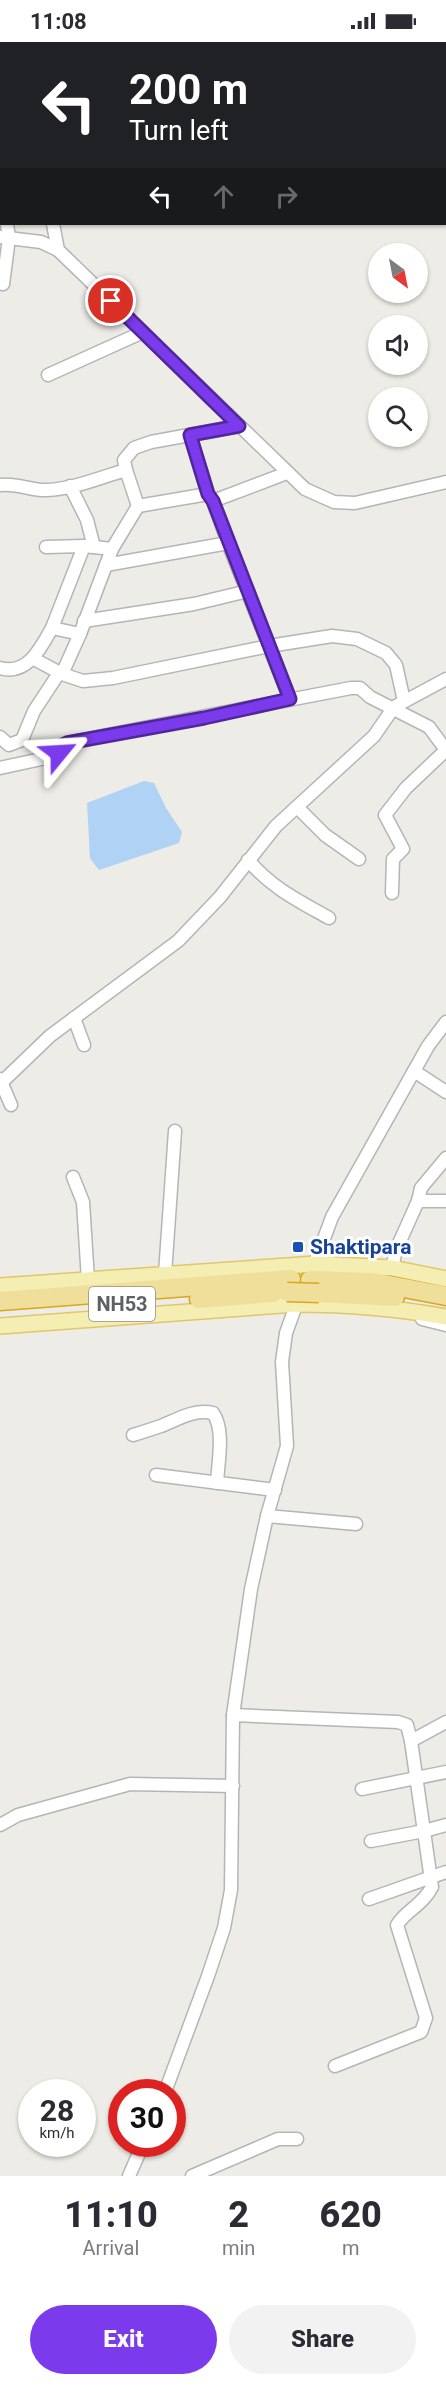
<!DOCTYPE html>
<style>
:root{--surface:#fff;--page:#f2f2f3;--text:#2b2b33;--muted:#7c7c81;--accent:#7c3aed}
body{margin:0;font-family:Roboto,sans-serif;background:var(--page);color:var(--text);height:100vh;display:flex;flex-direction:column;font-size:22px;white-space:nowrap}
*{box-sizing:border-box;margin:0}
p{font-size:20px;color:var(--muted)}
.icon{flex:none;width:33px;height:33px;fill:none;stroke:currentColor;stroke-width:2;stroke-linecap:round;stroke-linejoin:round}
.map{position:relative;height:2134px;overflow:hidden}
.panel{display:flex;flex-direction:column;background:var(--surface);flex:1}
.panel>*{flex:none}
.top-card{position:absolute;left:0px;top:0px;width:447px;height:183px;box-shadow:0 2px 4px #0004;background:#202124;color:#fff;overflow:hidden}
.needle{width:39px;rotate:148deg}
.buttons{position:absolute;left:368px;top:201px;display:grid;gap:12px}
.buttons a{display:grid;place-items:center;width:60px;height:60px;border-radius:50%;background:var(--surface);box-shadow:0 2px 4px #0004;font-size:30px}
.speed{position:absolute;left:18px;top:2037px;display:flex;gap:12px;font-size:30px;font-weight:700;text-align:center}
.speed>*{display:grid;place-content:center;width:78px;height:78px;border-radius:50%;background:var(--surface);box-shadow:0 2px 4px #0004;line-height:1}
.speed small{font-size:15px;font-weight:400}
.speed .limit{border:9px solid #d22;background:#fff;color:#111}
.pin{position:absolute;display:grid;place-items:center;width:51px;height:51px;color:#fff;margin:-26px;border:3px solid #fff;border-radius:50%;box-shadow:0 2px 6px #0007}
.me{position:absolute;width:66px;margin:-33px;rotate:63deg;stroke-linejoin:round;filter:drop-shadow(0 0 4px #0008)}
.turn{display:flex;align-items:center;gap:21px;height:126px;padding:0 30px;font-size:27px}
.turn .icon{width:78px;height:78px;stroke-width:2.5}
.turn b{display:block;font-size:42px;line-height:51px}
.lanes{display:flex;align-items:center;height:57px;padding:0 30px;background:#0003;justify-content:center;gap:30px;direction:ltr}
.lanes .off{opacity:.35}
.eta{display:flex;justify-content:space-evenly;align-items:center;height:102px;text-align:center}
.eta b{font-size:36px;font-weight:800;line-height:42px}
.action{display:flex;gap:12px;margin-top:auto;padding:12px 30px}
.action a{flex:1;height:69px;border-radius:36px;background:var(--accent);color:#fff;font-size:24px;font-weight:800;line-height:69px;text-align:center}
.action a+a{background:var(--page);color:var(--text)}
.status{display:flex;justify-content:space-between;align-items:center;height:42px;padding:0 30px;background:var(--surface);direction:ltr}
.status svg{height:16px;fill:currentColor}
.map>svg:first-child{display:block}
.water{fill:#afd2f5}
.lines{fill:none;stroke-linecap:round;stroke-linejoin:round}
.minor-casing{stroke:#b3b5b9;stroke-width:15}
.major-casing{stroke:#e0c66c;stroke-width:18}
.highway-casing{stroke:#d8a71c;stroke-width:21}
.minor{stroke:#fff;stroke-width:12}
.major{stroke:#f5eeb3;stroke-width:15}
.highway{stroke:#f0df9a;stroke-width:18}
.highway-bridge-casing{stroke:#d8a71c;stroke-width:21;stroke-linecap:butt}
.highway-bridge{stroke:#f0df9a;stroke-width:18}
.route-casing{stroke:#51269a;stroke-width:15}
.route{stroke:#7c3aed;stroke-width:10}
.transit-dot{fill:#1a4fb4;stroke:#fff;stroke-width:2}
.labels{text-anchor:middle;stroke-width:6;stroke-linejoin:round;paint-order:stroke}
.shield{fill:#fff;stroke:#8e9092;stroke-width:1.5}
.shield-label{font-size:20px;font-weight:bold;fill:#5d6064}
.transit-label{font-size:21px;font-weight:bold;fill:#164399;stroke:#fff;text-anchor:start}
</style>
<div class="status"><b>11:08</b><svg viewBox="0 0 49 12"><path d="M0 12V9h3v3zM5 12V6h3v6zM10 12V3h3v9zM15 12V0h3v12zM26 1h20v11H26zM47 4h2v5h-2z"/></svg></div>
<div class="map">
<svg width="446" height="2134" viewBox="0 0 446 2134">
<rect width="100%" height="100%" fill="#eeece6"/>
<path class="water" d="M 144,739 L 154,741 L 166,766 L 182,790 L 179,801 L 99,828 L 90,816 L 87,761 Z"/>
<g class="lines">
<g class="minor-casing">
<g id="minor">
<path d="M 26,0 L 26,2"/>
<path d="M 252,2 L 252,0"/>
<path d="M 0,15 L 2,15"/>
<path d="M 0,57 L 2,57"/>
<path d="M 0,158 L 2,163"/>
<path d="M 53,182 L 58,208 L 305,447 L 334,460 L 355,461 L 446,440"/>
<path d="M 0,195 L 41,200 L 58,208"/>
<path d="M 3,242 L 9,196 L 7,182"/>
<path d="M 48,333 L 143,290"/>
<path d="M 126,428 L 138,464 L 208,452"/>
<path d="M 0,443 C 19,441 32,449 47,448 C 74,447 101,435 126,428 L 124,418 L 134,406 L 151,400 L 239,384"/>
<path d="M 70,444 L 87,478 L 94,505"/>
<path d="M 213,459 L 287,431"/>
<path d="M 228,501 L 290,657"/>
<path d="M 46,505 L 84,504 L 112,507"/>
<path d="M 106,523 L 228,501 L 213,459 L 208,452 L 190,393"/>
<path d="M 84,579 L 194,562 L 248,549"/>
<path d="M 52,586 L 84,504"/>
<path d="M 34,617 L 62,632 L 83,639 L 113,636 L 269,604 L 332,594 L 357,597 L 386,611 L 396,623 L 404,659"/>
<path d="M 0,626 C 27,634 41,606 52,586 L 80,592 L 112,507 L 138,464"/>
<path d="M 62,632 L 80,592"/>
<path d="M 0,695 L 9,703 L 22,698 L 34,669 L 59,631"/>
<path d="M 0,726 L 55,714 L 62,703 L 71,700 L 351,646 L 360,646 L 370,655 L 429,685 L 446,708"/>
<path d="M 297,765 L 325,793 L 359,817"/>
<path d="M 248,818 C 272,846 297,858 329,876"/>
<path d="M 392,851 L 393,817 L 403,807 L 385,773 L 406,746 L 446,708"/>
<path d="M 74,976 L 84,1003"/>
<path d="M 414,1029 L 446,1050"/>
<path d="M 0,1037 L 11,1063"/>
<path d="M 0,1042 L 50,994 L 178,899 L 220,855 L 276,784 L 374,694 L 394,665 L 446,637"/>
<path d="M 73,1135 L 83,1160 L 88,1238"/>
<path d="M 418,1159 L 421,1146 L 446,1116"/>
<path d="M 392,1226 L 396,1208 L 418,1159 L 446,1159"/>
<path d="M 312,1229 L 332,1175 L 428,1004 L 446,980"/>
<path d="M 165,1232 L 175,1089"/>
<path d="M 422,1277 L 446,1283"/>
<path d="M 133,1393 C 143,1390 152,1387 161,1384 C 179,1377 193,1367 213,1371 C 225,1388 218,1420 217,1441"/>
<path d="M 156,1433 L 275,1448"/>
<path d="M 267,1474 L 356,1482"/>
<path d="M 233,1673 L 398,1680 L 407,1683 L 411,1699 L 446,1680"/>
<path d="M 362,1747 L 446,1730"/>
<path d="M 0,1783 L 18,1773 L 130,1742 L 233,1744"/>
<path d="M 371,1799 L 424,1789 L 446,1783"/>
<path d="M 369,1857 L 446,1830"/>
<path d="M 335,2024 L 421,1990 L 426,1976 L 397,1883 C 406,1868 422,1864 432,1845 L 411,1699"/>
<path d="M 165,2050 L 208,1934 L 224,1886 L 231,1848 L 233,1673 L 251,1547 L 267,1474 L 287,1404 L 282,1320 L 286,1291 L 299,1255"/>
<path d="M 129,2134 L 143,2102"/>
<path d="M 192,2134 L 278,2097 L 297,2097"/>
</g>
</g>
<g class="major-casing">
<g id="major">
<path d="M 0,1244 L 316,1222 L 392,1226 L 446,1237"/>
<path d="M 0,1284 L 295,1262 C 346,1262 396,1266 446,1275"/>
</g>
</g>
<g class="highway-casing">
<g id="highway">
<path d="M 310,1238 L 373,1240 L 446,1254"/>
<path d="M 319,1251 L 395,1255"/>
<path d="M 199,1257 L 273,1251"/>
<path d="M 0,1259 L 291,1237"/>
</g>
</g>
<use href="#minor" class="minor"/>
<use href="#major" class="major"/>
<use href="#highway" class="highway"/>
<g class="highway-bridge-casing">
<path id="highway-bridge" d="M 287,1250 L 319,1251"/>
</g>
<use href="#highway-bridge" class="highway-bridge"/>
</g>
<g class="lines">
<g class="route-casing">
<path id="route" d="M 59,711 L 61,704 L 67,701 L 204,676 L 290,657 L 213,459 L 208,452 L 190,393 L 239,384 L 111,259"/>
</g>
<use href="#route" class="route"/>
</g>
<rect class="transit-dot" x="292" y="1199" width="12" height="12" rx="3"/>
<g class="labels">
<rect class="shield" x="89" y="1245" width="66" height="34" rx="4.5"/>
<g class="shield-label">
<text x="122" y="1269">NH53</text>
</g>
<g class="transit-label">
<text x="310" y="1212">Shaktipara</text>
</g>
</g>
</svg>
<div class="buttons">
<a><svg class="needle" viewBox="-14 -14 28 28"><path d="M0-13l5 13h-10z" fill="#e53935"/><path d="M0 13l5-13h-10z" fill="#7c7c81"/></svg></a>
<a><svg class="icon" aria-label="sound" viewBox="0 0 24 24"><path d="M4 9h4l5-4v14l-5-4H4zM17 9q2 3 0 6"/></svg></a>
<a><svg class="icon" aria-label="search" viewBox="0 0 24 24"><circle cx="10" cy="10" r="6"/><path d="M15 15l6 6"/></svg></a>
</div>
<div class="speed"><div>28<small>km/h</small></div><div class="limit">30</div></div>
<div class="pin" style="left:111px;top:259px;background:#d93025"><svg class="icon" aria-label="arrive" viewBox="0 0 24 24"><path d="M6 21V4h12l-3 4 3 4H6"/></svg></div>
<svg class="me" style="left:59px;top:711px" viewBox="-20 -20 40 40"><path d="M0-17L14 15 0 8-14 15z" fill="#7c3aed" stroke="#fff" stroke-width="4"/></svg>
<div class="top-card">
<div class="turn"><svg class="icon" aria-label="left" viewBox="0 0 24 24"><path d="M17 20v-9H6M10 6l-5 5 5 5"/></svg><div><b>200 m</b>Turn left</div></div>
<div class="lanes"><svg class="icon" aria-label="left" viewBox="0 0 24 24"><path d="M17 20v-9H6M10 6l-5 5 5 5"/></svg><svg class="icon off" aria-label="ahead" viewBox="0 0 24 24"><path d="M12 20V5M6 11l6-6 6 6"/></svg><svg class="icon off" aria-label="right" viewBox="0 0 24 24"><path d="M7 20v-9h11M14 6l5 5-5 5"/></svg></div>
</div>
</div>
<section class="panel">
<div class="eta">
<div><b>11:10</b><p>Arrival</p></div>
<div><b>2</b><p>min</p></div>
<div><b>620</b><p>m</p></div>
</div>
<div class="action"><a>Exit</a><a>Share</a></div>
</section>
